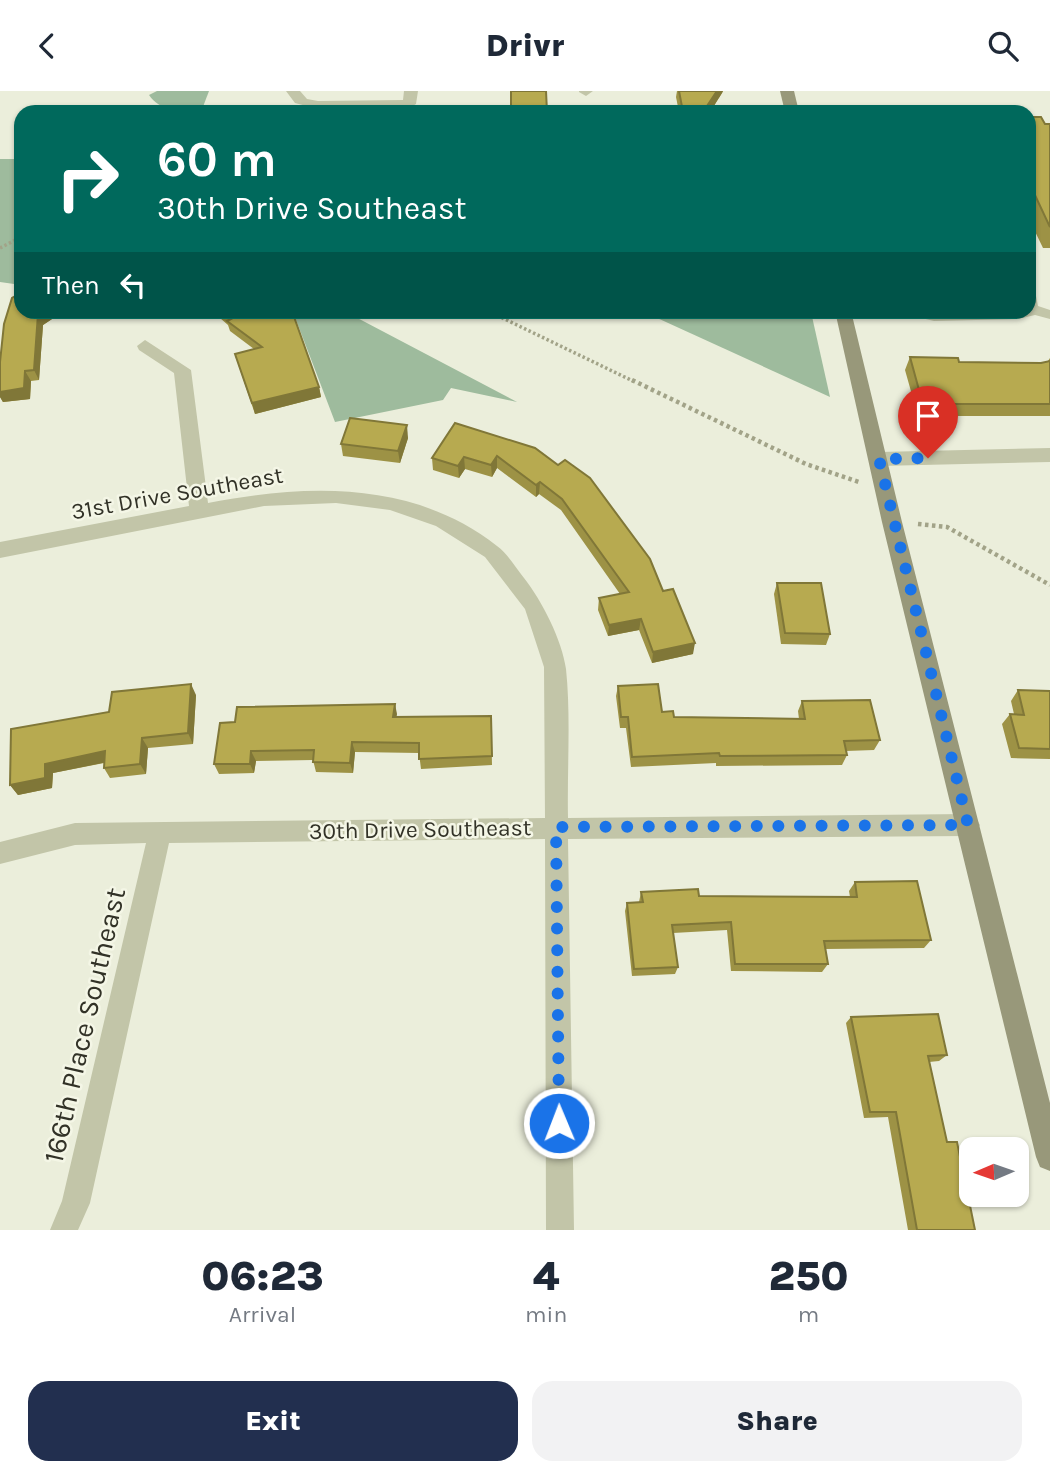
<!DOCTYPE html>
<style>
:root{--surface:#fff;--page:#f2f2f3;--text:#1f2937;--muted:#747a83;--accent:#222f4f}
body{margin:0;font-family:Karla,sans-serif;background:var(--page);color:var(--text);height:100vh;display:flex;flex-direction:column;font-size:26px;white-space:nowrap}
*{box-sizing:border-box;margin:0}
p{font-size:23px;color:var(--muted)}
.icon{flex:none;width:38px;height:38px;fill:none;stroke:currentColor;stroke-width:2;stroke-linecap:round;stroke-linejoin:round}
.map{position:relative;height:1139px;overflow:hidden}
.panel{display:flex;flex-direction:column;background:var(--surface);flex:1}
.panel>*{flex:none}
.banner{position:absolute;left:14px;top:14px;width:1022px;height:214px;border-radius:21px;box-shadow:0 2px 5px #0004;background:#00695c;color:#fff;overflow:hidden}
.needle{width:46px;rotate:268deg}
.buttons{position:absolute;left:959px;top:1046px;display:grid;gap:14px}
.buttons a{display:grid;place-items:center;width:70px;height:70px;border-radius:14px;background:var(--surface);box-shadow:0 2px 5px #0004;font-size:35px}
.pin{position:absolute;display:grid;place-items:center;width:60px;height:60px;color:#fff;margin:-72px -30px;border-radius:50% 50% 50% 0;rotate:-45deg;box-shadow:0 0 7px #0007}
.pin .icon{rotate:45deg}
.me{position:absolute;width:77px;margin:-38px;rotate:359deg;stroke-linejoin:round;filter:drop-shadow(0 0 5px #0008)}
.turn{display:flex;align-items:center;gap:24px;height:147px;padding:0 28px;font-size:32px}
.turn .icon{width:91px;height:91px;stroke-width:2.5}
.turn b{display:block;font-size:49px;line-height:60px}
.then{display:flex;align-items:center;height:66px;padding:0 28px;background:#0003;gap:14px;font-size:26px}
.eta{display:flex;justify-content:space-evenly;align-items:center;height:119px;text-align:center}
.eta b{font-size:42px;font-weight:800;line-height:49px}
.button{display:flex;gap:14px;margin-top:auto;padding:14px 28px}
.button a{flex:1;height:80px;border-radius:21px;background:var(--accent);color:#fff;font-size:28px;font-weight:800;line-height:80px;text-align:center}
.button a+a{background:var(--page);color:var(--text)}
header{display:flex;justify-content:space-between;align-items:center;height:91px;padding:0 28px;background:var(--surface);font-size:32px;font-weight:800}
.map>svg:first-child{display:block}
.green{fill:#9ebb9d}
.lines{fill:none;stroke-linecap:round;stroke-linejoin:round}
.path-far1{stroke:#a2a388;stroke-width:3.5;stroke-dasharray:2.5 2.5;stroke-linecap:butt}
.path{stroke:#a2a388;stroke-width:4.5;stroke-dasharray:3.5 3.5;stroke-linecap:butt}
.lane{fill:#c2c5a8;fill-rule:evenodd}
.street{fill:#c2c5a8;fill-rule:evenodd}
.secondary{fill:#98987a;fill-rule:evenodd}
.wall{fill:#9d9245}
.shaded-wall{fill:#807738}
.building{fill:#b7aa50;stroke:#807738;stroke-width:2}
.route{stroke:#1a73e8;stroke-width:12;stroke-dasharray:0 21.6}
.labels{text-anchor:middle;stroke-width:5;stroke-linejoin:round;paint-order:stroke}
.street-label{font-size:23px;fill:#323227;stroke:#f4f6e6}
.near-street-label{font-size:28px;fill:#323227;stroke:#f4f6e6}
</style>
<header><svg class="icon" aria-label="back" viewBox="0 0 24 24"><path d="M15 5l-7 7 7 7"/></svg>Drivr<svg class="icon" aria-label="search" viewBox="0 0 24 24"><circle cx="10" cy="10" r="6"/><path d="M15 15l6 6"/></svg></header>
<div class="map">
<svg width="1050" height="1139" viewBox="0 0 1050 1139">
<rect width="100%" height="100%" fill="#ebeedb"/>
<g class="green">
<path d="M 157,0 L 209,0 L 201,21 C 183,21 159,20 149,4 Z"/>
<path d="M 0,68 L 21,68 L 21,194 L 0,191 Z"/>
<path d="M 293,221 L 346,221 L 517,311 L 451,297 L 443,309 L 335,331 Z"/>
<path d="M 644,221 L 811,221 L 830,306 Z"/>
</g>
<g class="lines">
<g class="path-far1">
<path d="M 0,157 L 21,146"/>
<path d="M 488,220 L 635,291"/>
</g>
<g class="path">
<path d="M 632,289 L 806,373 L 859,391"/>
<path d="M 918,433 L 947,436 L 1050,494"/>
</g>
<path class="lane" d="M 1029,201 L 1036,205 L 1038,215 L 1050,219 L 1050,228 L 1035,224 L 1018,228 L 934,230 L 913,225 L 843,225 L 836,221 L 1029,220 Z"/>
<g class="street">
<path d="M 286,0 L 300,0 L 307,8 L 318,10 L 403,9 L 404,0 L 418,0 L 416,13 L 409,17 L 318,18 L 295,12 Z"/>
<path d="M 593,0 L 586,5 L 579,1 L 579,0 Z"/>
<path d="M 145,249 L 191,279 L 208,412 C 306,393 413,389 497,455 C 508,463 516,477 524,487 C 542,510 562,549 566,578 C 571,625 567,679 568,727 L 968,723 L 976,727 L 980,734 L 976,741 L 968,745 L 568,748 L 574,1139 L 546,1139 L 545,748 L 169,752 L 90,1112 L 78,1139 L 50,1139 L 62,1110 L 146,752 L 75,754 L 0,773 L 0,751 L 75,732 L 545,727 L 544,576 L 525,518 L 485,466 L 436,435 L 390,419 L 336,412 L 264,415 L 0,467 L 0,451 L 189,415 L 174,282 L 139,259 L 137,255 Z"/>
<path d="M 1050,357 L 1050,371 L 879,375 L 873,373 L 870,368 L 873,363 L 879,361 Z"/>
</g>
<g class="secondary">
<path d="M 780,0 L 794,0 L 799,21 L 785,21 Z"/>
<path d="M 835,220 L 851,220 L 902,431 L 1050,1012 L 1050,1080 L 1040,1076 L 1036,1066 L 882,431 Z"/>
</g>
</g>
<g class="wall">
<path d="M 677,0 L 723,0 L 722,2 L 710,21 L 679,21 L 676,6 Z"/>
<path d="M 1029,26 L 1045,33 L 1050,33 L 1050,157 L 1043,157 L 1029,128 Z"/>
<path d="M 21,220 L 64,220 L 43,234 L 39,289 L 31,290 L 30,308 L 3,311 L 0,306 L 0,271 Z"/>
<path d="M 218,220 L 265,220 L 319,296 L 321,306 L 255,323 L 238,273 L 254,258 L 230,240 L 228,234 L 220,227 Z"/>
<path d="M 910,266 L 959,271 L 1041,272 L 1048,270 L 1050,267 L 1050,325 L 930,325 L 926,311 L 914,311 L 905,279 Z"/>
<path d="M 408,347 L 400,372 L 343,365 L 341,353 Z"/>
<path d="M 535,357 L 663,500 L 693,563 L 652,572 L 639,539 L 608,545 L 598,519 L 599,507 L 620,503 L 561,419 L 539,403 L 536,406 L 497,377 L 492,386 L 465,378 L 459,387 L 433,379 L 432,367 Z"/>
<path d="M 777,492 L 830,543 L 826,554 L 781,553 L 774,503 Z"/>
<path d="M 618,595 L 662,621 L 674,626 L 799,628 L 798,620 L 802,610 L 880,649 L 874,659 L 846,660 L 847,664 L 842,674 L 716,675 L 716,672 L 631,676 L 626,637 L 620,637 L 616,605 Z"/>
<path d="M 1018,599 L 1050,600 L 1050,668 L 1011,667 L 1002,633 L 1010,623 L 1014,623 L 1011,610 Z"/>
<path d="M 196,604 L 193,653 L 148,657 L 146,683 L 110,687 L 104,677 L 104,672 L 53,682 L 52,697 L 18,704 L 10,694 L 109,621 Z"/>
<path d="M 395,613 L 396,626 L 491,625 L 492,674 L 421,678 L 419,662 L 355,661 L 353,682 L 316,681 L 313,669 L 256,670 L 254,682 L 219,683 L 214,673 L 235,631 Z"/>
<path d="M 855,791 L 931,849 L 924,857 L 825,858 L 828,873 L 822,881 L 731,880 L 727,839 L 673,842 L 678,876 L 675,883 L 632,885 L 625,820 L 627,812 L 639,811 L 641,801 L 699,805 L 850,806 L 849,800 Z"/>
<path d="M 851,926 L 947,964 L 939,970 L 929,971 L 947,1051 L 975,1139 L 908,1139 L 888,1026 L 864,1027 L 846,932 Z"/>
</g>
<g class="shaded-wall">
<path d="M 717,0 L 723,0 L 722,2 L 710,21 L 703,21 Z"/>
<path d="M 42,220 L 64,220 L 43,234 L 39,289 L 34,279 L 38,223 Z"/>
<path d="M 25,280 L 31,290 L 30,308 L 3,311 L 0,306 L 0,301 Z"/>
<path d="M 319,296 L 321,306 L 255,323 L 252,312 Z"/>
<path d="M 407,334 L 408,347 L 400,372 L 398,360 Z"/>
<path d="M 497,365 L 497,377 L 492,386 L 491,374 Z"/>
<path d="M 464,366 L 465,378 L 459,387 L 458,375 Z"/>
<path d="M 540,391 L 539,403 L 536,406 L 536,394 Z"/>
<path d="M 641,528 L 639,539 L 608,545 L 609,534 Z"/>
<path d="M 695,552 L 693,563 L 652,572 L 653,561 Z"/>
<path d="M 191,593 L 196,604 L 193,653 L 188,642 Z"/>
<path d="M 395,613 L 397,623 L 395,636 L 393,626 Z"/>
<path d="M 142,647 L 148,657 L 146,683 L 140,673 Z"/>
<path d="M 352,651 L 355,661 L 353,682 L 350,672 Z"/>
<path d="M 105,660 L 112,670 L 53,682 L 52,697 L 18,704 L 10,694 L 45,673 Z"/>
<path d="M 251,660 L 256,670 L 254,682 L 250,673 Z"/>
</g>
<g class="building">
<path d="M 511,0 L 546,0 L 547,21 L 511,21 Z"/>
<path d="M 679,0 L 717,0 L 703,21 L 683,21 Z"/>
<path d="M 1029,26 L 1041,26 L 1045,33 L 1050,33 L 1050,136 L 1034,102 L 1029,102 Z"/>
<path d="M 21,202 L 21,220 L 42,220 L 38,223 L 34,279 L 25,280 L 24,297 L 0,301 L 0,271 L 4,233 L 12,207 Z"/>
<path d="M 221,220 L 265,220 L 274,227 L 293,223 L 319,296 L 252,312 L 235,263 L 262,256 L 227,230 L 231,228 Z"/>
<path d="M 910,266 L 958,267 L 959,271 L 1041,272 L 1050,270 L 1050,313 L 935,313 L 931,299 L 919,299 Z"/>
<path d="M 350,327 L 407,334 L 398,360 L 341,353 Z"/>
<path d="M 455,332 L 535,357 L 558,374 L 565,369 L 590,387 L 650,468 L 663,500 L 673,498 L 695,552 L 653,561 L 641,528 L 609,534 L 599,507 L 629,501 L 562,408 L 540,391 L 536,394 L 497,365 L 491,374 L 464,366 L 458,375 L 432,367 Z"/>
<path d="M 777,492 L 821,492 L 830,543 L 785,542 Z"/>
<path d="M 191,593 L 188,642 L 142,647 L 140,673 L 104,677 L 105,660 L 45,673 L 45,687 L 10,694 L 11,638 L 109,621 L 112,601 Z"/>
<path d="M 658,593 L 662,621 L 673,620 L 674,626 L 805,628 L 802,610 L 870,609 L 880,649 L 844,650 L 847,664 L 720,665 L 719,662 L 632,666 L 628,626 L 621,626 L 618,595 Z"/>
<path d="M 1018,599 L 1050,600 L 1050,658 L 1019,657 L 1010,623 L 1024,624 Z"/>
<path d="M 395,613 L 393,626 L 491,625 L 492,665 L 419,668 L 419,652 L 352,651 L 350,672 L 313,671 L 314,659 L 251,660 L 250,673 L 214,673 L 220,632 L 235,631 L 237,616 Z"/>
<path d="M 917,790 L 931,849 L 824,850 L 828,873 L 735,873 L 731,831 L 672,834 L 678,876 L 634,878 L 627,812 L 643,811 L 641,801 L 698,798 L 699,805 L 857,806 L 855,791 Z"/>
<path d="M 938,923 L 947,964 L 928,965 L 947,1051 L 957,1051 L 975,1139 L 917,1139 L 896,1021 L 870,1021 L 851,926 Z"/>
</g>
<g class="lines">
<path class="route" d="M 559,1032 L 556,736 L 968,734 L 879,368 L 928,367"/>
</g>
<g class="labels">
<g class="street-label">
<text transform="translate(177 402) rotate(-10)" y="8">31st Drive Southeast</text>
<text transform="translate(420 738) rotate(-1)" y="8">30th Drive Southeast</text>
</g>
<g class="near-street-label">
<text transform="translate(84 934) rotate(-77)" y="10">166th Place Southeast</text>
</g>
</g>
</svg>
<div class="buttons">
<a><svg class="needle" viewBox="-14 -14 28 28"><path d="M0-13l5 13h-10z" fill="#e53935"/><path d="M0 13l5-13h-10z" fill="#747a83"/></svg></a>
</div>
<div class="pin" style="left:928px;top:367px;background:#d93025"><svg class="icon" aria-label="arrive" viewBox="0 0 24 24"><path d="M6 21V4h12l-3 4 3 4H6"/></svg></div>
<svg class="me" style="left:559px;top:1032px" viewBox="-20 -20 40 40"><circle r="17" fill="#1a73e8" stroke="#fff" stroke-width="3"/><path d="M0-11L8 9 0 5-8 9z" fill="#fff"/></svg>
<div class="banner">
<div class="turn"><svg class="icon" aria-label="right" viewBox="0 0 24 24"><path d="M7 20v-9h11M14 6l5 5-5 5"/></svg><div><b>60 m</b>30th Drive Southeast</div></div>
<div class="then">Then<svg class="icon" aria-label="left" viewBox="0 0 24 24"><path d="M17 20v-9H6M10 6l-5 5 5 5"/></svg></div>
</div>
</div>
<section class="panel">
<div class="eta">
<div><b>06:23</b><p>Arrival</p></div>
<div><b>4</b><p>min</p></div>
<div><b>250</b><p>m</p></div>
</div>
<div class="button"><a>Exit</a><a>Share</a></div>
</section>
